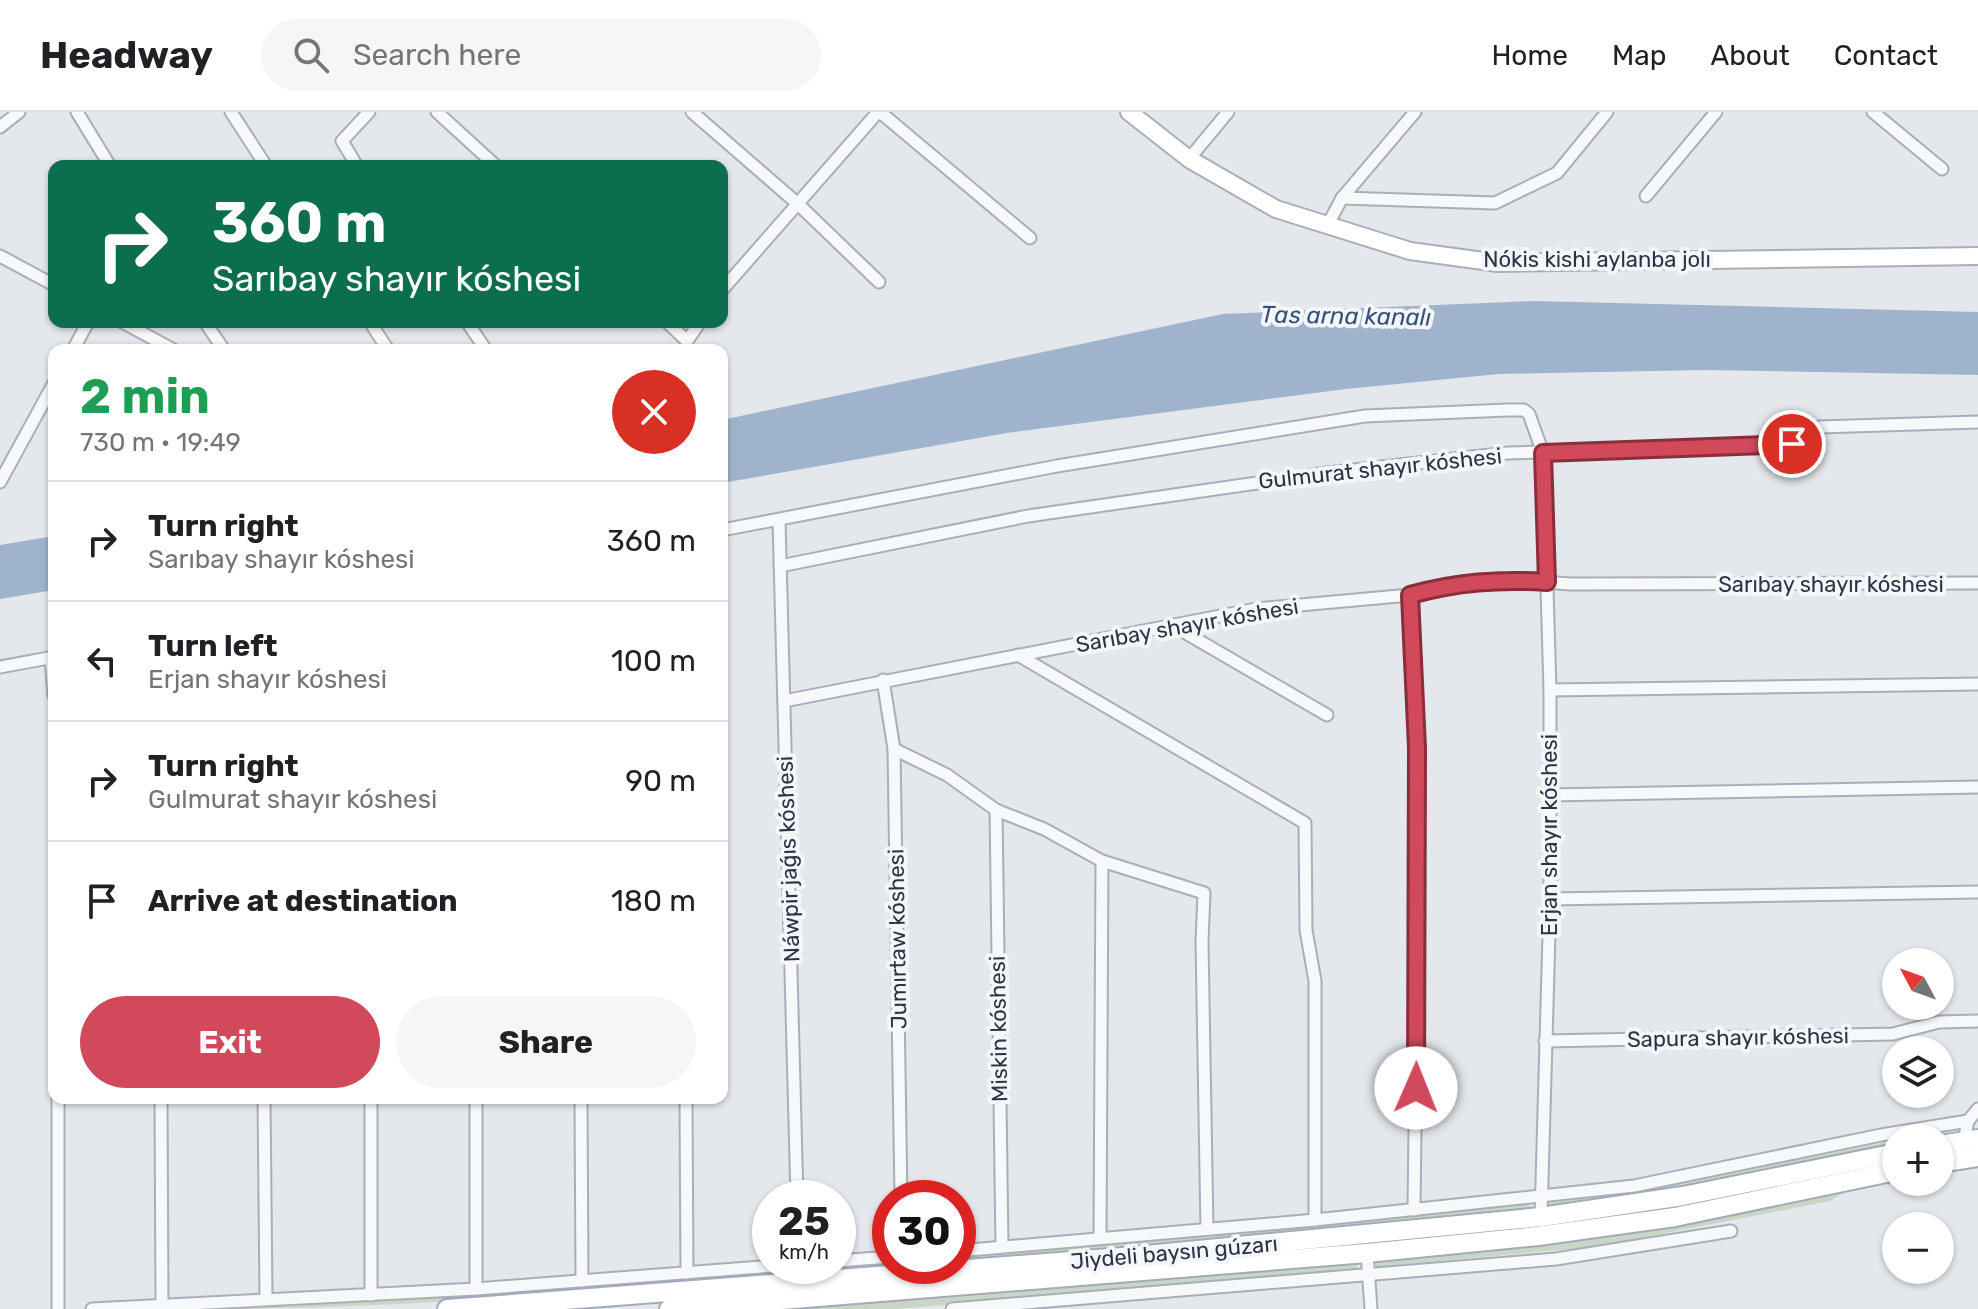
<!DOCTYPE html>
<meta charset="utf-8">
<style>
:root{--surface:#fff;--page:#f6f6f6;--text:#202124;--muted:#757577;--line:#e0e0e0;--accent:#d1495b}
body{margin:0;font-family:Rubik,sans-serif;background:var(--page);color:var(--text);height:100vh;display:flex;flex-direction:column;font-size:30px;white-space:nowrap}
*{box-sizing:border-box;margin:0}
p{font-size:26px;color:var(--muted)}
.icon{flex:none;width:44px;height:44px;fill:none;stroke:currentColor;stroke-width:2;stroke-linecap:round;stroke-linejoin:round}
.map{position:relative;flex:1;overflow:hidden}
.panel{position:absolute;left:48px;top:232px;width:680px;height:760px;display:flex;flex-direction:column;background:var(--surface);border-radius:16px;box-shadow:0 2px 6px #0004}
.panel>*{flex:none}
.hud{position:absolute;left:48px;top:48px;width:680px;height:168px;border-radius:16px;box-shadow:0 2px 6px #0004;background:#0b6e4f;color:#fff;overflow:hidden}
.needle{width:52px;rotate:311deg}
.controls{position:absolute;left:1882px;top:836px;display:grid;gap:16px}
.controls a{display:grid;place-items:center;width:72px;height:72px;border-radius:50%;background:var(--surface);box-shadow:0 2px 6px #0004;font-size:40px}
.speed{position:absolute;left:752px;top:1068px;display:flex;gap:16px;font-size:40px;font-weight:700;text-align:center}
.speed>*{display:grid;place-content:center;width:104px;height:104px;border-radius:50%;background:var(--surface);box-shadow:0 2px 6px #0004;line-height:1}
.speed small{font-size:20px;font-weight:400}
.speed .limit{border:12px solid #d22;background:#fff;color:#111}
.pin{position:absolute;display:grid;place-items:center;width:68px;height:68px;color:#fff;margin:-34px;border:4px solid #fff;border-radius:50%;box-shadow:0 2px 8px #0007}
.me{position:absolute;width:88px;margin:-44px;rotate:1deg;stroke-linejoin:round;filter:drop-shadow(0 0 6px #0008)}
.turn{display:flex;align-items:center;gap:28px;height:168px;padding:0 32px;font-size:36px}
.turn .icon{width:104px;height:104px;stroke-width:2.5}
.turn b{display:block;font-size:56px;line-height:68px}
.round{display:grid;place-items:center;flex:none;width:84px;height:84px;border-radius:42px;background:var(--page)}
.summary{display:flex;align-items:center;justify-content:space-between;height:136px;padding:0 32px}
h1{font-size:48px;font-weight:700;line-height:60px;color:#1e9e55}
.cta{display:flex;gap:16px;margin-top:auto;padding:16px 32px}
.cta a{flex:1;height:92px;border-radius:48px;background:var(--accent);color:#fff;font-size:32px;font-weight:700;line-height:92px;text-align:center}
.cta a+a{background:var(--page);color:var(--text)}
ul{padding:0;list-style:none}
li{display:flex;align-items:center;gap:24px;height:120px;padding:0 32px;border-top:2px solid var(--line)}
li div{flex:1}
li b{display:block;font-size:30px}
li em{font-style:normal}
header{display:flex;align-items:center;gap:48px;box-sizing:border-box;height:112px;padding:0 40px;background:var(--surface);border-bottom:2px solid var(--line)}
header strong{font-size:38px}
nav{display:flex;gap:44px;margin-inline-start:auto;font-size:28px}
.search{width:560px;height:72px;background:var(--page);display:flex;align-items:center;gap:20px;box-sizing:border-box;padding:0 28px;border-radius:44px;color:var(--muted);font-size:30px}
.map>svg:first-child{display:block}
.green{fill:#c9d6c5}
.water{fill:#9fb4cc}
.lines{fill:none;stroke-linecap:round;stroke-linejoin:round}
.street-casing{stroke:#a9aeb7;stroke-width:15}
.secondary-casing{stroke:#a9aeb7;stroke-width:20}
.primary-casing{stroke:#a3abb8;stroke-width:22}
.street{stroke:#f7f8fa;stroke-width:11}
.secondary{stroke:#fff;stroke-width:16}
.primary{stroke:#fff;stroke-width:18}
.route-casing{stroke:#882f3b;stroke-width:20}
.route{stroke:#d1495b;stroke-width:14}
.labels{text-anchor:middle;stroke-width:8;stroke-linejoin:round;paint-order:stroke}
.street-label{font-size:22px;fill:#2b3445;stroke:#f4f6f9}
.water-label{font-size:24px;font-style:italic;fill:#34527a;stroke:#f4f6f9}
</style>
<header>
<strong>Headway</strong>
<div class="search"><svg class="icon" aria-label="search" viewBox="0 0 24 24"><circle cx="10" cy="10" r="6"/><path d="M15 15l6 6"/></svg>Search here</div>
<nav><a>Home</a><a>Map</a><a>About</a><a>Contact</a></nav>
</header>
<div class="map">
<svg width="1978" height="1197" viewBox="0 0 1978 1197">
<rect width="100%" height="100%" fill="#e4e7ec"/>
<g class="green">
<path d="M 1886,1030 L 1881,1040 L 1546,1098 L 1546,1091 L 1627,1082 Z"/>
<path d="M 1848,1078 L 1830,1089 L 1600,1134 L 1376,1155 L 1376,1147 Z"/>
<path d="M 1529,1092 L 1531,1100 L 958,1150 L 958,1144 Z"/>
<path d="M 1357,1147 L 1357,1160 L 896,1197 L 751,1197 Z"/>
<path d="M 792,1157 L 792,1165 C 594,1180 397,1197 199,1197 L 432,1186 Z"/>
</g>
<g class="water">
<path d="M 1533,189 L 1978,200 L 1978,263 L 1705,258 L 1499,262 L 1346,277 L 1007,321 L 722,371 L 722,308 L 1223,202 Z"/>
<path d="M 54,424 L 54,478 L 0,487 L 0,433 Z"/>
</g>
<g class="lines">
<g class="street-casing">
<g id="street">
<path d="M 77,0 L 110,54"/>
<path d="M 231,0 L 266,54"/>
<path d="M 437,0 L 496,54"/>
<path d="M 692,0 L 798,92 L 879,170"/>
<path d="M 880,0 L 1030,126"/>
<path d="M 1873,0 L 1942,57"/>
<path d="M 0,15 L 19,0"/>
<path d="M 1189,47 L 1228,0"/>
<path d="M 357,54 L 342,29 L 369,0"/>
<path d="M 1646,84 L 1716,0"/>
<path d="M 1342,86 L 1495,91 L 1557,61 L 1607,0"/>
<path d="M 1327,114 L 1342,86 L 1415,0"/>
<path d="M 0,144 L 54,173"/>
<path d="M 722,178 L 878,0"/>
<path d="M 122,210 L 174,238"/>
<path d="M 205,210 L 224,238"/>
<path d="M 370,210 L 388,238"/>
<path d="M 467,210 L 484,235"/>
<path d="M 667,210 L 687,229 L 700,210"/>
<path d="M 73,238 L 88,210"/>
<path d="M 0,370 L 54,271"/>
<path d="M 779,408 L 797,1086"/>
<path d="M 722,418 L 1057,354 L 1365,304 L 1507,298 L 1524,298 L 1529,302 L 1543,341 L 1550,578 L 1550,787 L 1541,1105"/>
<path d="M 780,454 L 1028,404 L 1327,361 L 1508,341 L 1792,332 L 1800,318 L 1820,315 L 1978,310"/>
<path d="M 1410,483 L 1416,608 L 1418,777 L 1414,1098"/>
<path d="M 1172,513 L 1327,603"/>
<path d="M 1018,543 L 1305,711 L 1306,818 L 1315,869 L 1315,1108"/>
<path d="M 51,545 L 54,584"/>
<path d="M 0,555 L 54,545"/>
<path d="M 883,568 L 894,637 L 901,1086"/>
<path d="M 1550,578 L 1978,572"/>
<path d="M 784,589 L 1256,497 L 1410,483 L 1451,472 L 1499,467 L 1571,472 L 1978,471"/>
<path d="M 894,637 L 947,663 L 996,698 L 1044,717 L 1102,749 L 1204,781 L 1202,829 L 1207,1117"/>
<path d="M 1549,683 L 1978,675"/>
<path d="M 996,698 L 1002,1135"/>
<path d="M 1550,787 L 1978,780"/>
<path d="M 1545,929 L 1893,922 L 1939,910 L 1978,909"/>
<path d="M 161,986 L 162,1193"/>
<path d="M 264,986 L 266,1187"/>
<path d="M 371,986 L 371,1183"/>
<path d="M 476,986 L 476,1177"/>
<path d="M 581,986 L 582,1169"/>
<path d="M 686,986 L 687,1161"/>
<path d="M 1964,1029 L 1968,1009 L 1978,997"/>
<path d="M 1100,1126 L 1102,749"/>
<path d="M 958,1139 L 1315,1108 L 1634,1074 L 1881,1023 L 1968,1009"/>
<path d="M 1367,1141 L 1371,1197"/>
<path d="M 838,1149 L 890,1145"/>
<path d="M 799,1154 L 801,1172"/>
<path d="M 58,1197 L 58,986"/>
<path d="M 92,1197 L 476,1177 L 773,1154"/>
<path d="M 952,1197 L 1556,1147 L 1731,1119"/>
</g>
</g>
<g class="secondary-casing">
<path id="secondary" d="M 1129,0 L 1189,47 L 1276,97 L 1410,139 L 1498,151 L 1978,144"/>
</g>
<g class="primary-casing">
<g id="primary">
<path d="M 1940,1033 L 1978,1027"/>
<path d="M 1940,1051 L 1978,1045"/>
<path d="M 447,1197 L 1136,1144 L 1541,1105 L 1683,1084 L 1896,1041"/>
<path d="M 669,1197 L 1367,1141 L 1538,1124 L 1675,1105 L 1896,1059"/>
</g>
</g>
<use href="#street" class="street"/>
<use href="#secondary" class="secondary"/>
<use href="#primary" class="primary"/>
</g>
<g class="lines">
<g class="route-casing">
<path id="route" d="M 1416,976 L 1417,636 L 1410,483 C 1457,470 1499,467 1547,470 L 1543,341 L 1792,332"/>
</g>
<use href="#route" class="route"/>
</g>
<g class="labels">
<g class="street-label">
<text x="1597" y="155">Nókis kishi aylanba jolı</text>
<text transform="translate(1380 356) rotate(-6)" y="8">Gulmurat shayır kóshesi</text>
<text x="1831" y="480">Sarıbay shayır kóshesi</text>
<text transform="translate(1187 513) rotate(-10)" y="8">Sarıbay shayır kóshesi</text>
<text transform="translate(1549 723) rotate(-90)" y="8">Erjan shayır kóshesi</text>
<text transform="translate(788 747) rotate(-92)" y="8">Náwpir jaǵıs kóshesi</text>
<text transform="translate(897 827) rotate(-91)" y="8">Jumırtaw kóshesi</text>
<text transform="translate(998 917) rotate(-91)" y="8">Miskin kóshesi</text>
<text transform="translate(1738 925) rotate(-1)" y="8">Sapura shayır kóshesi</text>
<text transform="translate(1174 1140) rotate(-5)" y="8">Jiydeli baysın gúzarı</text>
</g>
<g class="water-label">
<text transform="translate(1346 204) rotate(1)" y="8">Tas arna kanalı</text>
</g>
</g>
</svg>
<div class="controls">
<a><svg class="needle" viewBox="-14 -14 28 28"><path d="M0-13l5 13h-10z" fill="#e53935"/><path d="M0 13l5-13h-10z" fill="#757577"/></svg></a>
<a><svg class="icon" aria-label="layers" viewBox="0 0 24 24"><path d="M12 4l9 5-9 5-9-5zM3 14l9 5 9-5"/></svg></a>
<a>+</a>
<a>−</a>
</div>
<div class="speed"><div>25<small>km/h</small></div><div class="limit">30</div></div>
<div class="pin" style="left:1792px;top:332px;background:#d93025"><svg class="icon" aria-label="arrive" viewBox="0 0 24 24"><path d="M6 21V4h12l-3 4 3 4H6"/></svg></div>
<svg class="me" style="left:1416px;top:976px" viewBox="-20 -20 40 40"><circle r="19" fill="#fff"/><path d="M0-13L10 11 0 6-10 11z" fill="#d1495b"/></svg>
<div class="hud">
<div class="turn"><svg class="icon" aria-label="right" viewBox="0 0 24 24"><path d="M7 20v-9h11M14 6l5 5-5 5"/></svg><div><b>360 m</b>Sarıbay shayır kóshesi</div></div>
</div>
<section class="panel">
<div class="summary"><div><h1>2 min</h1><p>730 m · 19:49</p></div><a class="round" style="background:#d93025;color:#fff"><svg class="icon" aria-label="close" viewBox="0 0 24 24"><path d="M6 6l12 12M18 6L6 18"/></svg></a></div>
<ul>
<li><svg class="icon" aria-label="right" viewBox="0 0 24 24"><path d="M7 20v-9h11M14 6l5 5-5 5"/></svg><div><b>Turn right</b><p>Sarıbay shayır kóshesi</p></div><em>360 m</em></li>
<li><svg class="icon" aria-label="left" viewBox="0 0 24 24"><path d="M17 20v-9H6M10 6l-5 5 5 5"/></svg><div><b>Turn left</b><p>Erjan shayır kóshesi</p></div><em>100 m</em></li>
<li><svg class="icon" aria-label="right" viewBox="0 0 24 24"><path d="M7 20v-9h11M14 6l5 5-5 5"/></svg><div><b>Turn right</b><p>Gulmurat shayır kóshesi</p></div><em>90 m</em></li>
<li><svg class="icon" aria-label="arrive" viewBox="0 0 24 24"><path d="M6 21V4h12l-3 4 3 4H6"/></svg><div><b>Arrive at destination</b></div><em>180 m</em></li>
</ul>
<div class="cta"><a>Exit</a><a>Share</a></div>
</section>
</div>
